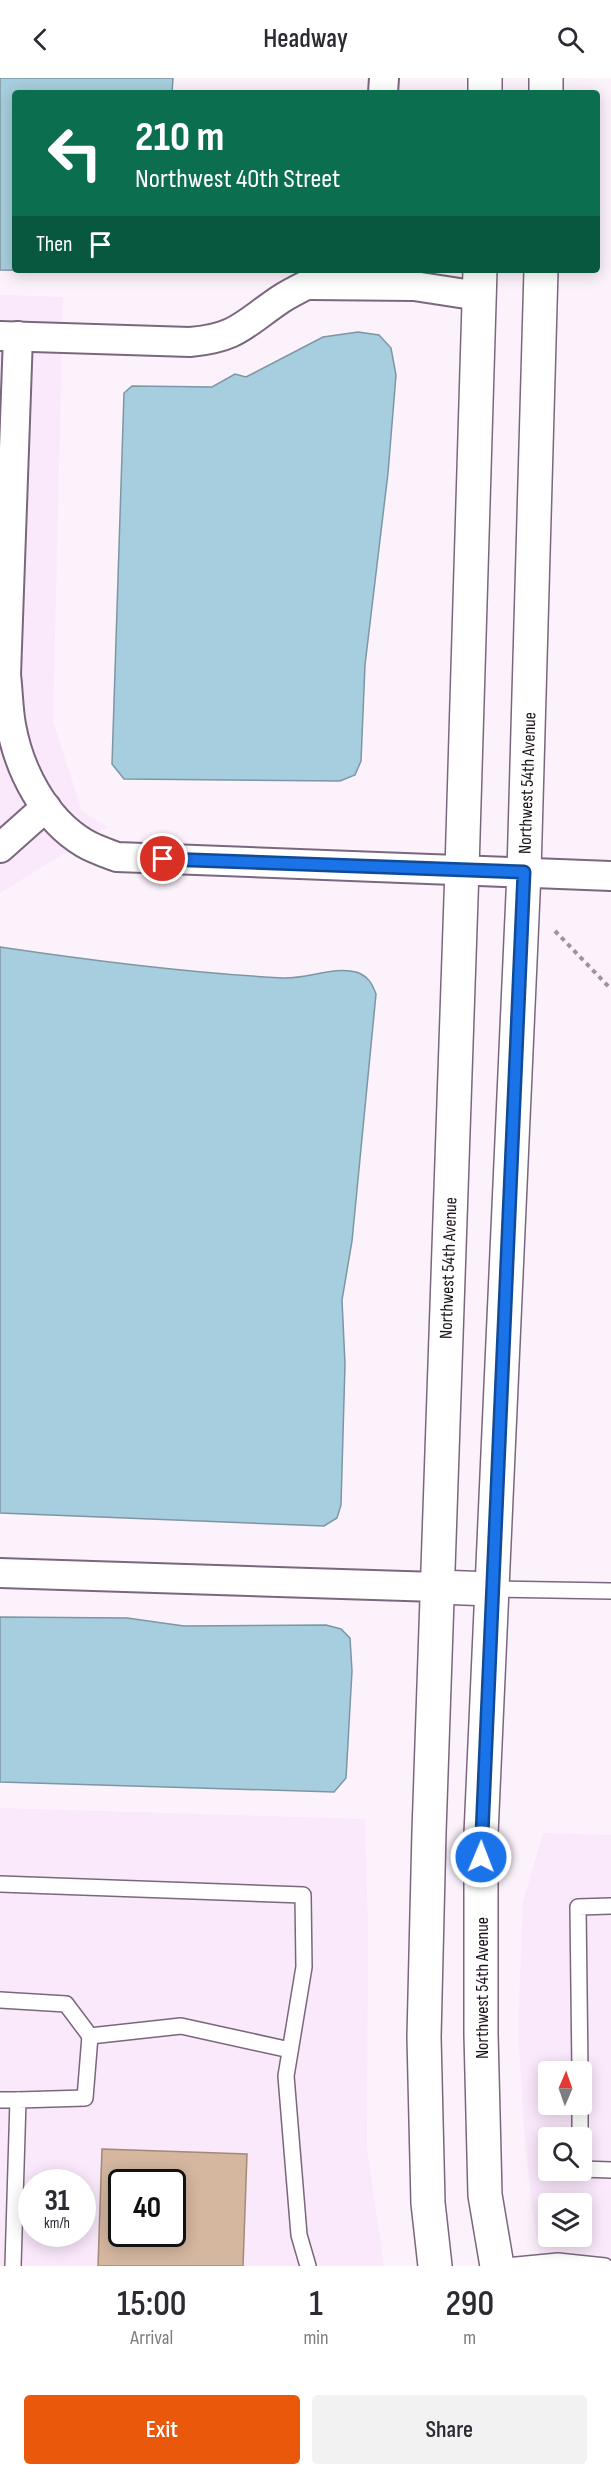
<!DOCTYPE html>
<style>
:root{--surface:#fff;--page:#f2f2f3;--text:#2b2b33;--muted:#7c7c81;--accent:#ea580c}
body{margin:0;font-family:"Sofia Sans Condensed",sans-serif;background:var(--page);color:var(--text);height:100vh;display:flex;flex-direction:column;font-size:22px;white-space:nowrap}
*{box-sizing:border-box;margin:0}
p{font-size:20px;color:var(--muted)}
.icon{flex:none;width:33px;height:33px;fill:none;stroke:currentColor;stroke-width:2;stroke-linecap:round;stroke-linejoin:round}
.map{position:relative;height:2188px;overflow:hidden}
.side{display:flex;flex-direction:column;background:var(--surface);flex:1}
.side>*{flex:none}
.guide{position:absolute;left:12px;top:12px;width:588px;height:183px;border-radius:6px;box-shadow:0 3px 15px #0003;background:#0b6e4f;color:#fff;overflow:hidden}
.needle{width:39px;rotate:2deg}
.fabs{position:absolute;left:538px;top:1983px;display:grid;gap:12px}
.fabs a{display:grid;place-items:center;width:54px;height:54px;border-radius:6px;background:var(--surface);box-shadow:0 3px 15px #0003;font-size:30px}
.speed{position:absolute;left:18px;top:2091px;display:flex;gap:12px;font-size:30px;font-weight:700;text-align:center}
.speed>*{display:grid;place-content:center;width:78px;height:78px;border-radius:50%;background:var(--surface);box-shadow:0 3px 15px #0003;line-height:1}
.speed small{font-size:15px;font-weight:400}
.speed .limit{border:3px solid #111;border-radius:9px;background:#fff;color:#111}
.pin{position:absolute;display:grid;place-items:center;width:51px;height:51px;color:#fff;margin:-26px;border:3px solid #fff;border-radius:50%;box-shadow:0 2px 6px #0007}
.me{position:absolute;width:66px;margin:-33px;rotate:1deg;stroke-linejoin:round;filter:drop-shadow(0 0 4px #0008)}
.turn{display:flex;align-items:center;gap:21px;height:126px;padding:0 24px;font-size:27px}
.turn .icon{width:78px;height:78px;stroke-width:2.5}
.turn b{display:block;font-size:42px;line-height:51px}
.then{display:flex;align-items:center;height:57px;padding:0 24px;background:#0003;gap:12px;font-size:22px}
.eta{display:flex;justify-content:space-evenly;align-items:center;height:102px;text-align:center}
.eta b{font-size:36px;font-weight:600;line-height:42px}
.primary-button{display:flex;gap:12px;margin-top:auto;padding:12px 24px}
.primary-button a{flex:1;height:69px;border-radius:6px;background:var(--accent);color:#fff;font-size:24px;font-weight:600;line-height:69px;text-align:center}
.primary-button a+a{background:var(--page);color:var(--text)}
header{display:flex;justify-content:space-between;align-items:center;height:78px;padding:0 24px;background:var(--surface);font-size:27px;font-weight:600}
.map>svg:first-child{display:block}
.built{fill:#fae8fb;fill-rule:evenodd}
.water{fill:#a7cede;stroke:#7d96a4;stroke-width:1.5}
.building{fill:#d5b7a0;stroke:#a38a77;stroke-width:1.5;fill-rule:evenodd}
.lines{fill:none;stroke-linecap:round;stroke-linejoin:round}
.service-casing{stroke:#7b677d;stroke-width:18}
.minor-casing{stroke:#7b677d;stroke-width:32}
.tertiary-casing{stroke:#7b677d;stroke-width:36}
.path{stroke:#9c939d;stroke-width:4;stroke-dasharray:4.5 4.5;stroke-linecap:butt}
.service{stroke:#fff;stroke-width:15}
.minor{stroke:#fff;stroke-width:28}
.tertiary{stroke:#fff;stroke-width:33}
.route-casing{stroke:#114b97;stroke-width:15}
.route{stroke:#1a73e8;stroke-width:10}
.labels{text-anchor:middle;stroke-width:6;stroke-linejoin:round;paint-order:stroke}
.street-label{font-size:18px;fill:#1a121b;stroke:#fff}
</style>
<header><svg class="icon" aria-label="back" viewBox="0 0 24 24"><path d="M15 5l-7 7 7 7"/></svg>Headway<svg class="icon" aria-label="search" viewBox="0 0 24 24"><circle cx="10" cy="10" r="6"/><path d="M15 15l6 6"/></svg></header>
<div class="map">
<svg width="611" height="2188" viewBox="0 0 611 2188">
<rect width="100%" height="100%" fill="#fcf2fc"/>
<g class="built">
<path d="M 0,217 L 63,219 L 53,644 L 82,733 L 107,749 L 0,815 Z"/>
<path d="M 0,1730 L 365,1741 L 368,1849 L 367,2071 L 384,2188 L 0,2188 ZM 32,2104 L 82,2104 L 82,2156 L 32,2156 ZM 122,2104 L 172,2104 L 172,2156 L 122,2156 Z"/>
<path d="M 543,1755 L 611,1757 L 611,2188 L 541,2188 L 532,2130 L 524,2052 L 518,1954 L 523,1824 ZM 549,1994 L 582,1994 L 582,2026 L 549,2026 ZM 549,2060 L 582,2060 L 582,2092 L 549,2092 ZM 549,2126 L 582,2126 L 582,2158 L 549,2158 Z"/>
</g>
<g class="water">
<path d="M 0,0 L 173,0 L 172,15 L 15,15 L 15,192 L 120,192 L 118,194 L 0,192 Z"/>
<path d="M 358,254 L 379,257 L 391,270 L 396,297 L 388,395 L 365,587 L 361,683 L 355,697 L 340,703 L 124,701 L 112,686 L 124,315 L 132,308 L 212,309 L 235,296 L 246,299 L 323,259 Z"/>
<path d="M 0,869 C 94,883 188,895 283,900 C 307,901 334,888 356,894 C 368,898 372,905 376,916 L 352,1163 L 342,1222 L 345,1286 L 341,1427 L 337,1440 L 324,1448 L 0,1435 Z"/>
<path d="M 0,1539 L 127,1540 L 184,1548 L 326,1547 L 341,1551 L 350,1560 L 352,1593 L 346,1700 L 334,1714 L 0,1704 Z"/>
</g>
<path class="building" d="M 102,2071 L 247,2076 L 243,2188 L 98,2188 ZM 122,2104 L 172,2104 L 172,2156 L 122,2156 Z"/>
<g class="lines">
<g class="service-casing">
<g id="service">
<path d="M 492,1511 L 611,1513"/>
<path d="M 0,1806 L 303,1817 L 304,1889 L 286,1998 L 299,2157 L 308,2188"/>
<path d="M 0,1922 L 66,1926 L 90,1958 L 181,1948 L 290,1972"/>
<path d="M 580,1994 L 578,1829 L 611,1828"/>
<path d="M 0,2022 L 18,2022"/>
<path d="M 580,2026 L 580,2060"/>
<path d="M 582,2091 L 611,2092"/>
<path d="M 13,2188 L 18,2022 L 85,2020 L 90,1958"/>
<path d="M 505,2188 L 558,2183 L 605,2188"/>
</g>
</g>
<g class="minor-casing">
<g id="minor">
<path d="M 383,15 L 384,0"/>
<path d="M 311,207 L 414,208 L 479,218"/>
<path d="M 0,258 L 190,264 C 237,260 244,246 281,221 C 298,210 317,203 334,192"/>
<path d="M 18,258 L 6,597 C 8,613 8,630 11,647 C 19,692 44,741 84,765 C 94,771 106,775 117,779 L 611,798"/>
<path d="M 0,770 L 46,729"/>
<path d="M 0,1495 L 437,1509"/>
</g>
</g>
<g class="tertiary-casing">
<g id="tertiary">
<path d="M 485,15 L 485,0"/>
<path d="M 546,15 L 546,0"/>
<path d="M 437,1509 L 492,1511"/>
<path d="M 435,2188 L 428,2125 L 424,1959 L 429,1754 L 462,791 L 480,192"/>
<path d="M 497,2188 L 485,2117 L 481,1956 L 481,1756 L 524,794 L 541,192"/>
</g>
</g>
<path class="path" d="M 555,853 L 611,911"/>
<use href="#service" class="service"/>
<use href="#minor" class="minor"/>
<use href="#tertiary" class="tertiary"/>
</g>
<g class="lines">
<g class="route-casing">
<path id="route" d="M 163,781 L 524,794 L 481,1779"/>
</g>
<use href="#route" class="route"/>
</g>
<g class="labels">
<g class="street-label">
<text transform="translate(527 705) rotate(-88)" y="6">Northwest 54th Avenue</text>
<text transform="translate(448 1190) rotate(-88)" y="6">Northwest 54th Avenue</text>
<text transform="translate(482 1910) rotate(-90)" y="6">Northwest 54th Avenue</text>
</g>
</g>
</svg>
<div class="fabs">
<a><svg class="needle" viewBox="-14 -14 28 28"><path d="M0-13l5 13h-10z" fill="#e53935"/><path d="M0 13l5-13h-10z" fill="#7c7c81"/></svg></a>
<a><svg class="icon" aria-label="search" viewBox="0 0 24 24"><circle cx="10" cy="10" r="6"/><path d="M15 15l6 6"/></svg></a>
<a><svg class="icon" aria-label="layers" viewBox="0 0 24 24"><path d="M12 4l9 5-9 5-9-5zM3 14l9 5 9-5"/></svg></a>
</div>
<div class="speed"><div>31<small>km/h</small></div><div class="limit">40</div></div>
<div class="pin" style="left:163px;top:781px;background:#d93025"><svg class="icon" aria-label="arrive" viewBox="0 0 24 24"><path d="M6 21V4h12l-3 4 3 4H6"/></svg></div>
<svg class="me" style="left:481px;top:1779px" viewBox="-20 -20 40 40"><circle r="17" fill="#1a73e8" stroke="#fff" stroke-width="3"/><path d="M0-11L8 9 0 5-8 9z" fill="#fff"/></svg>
<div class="guide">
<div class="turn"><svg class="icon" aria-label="left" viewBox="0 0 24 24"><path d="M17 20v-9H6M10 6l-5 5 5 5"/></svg><div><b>210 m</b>Northwest 40th Street</div></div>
<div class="then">Then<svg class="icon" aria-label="arrive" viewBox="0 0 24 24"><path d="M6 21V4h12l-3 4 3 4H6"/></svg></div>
</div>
</div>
<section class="side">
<div class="eta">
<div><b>15:00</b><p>Arrival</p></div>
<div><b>1</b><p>min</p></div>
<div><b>290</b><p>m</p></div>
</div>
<div class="primary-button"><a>Exit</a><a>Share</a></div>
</section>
